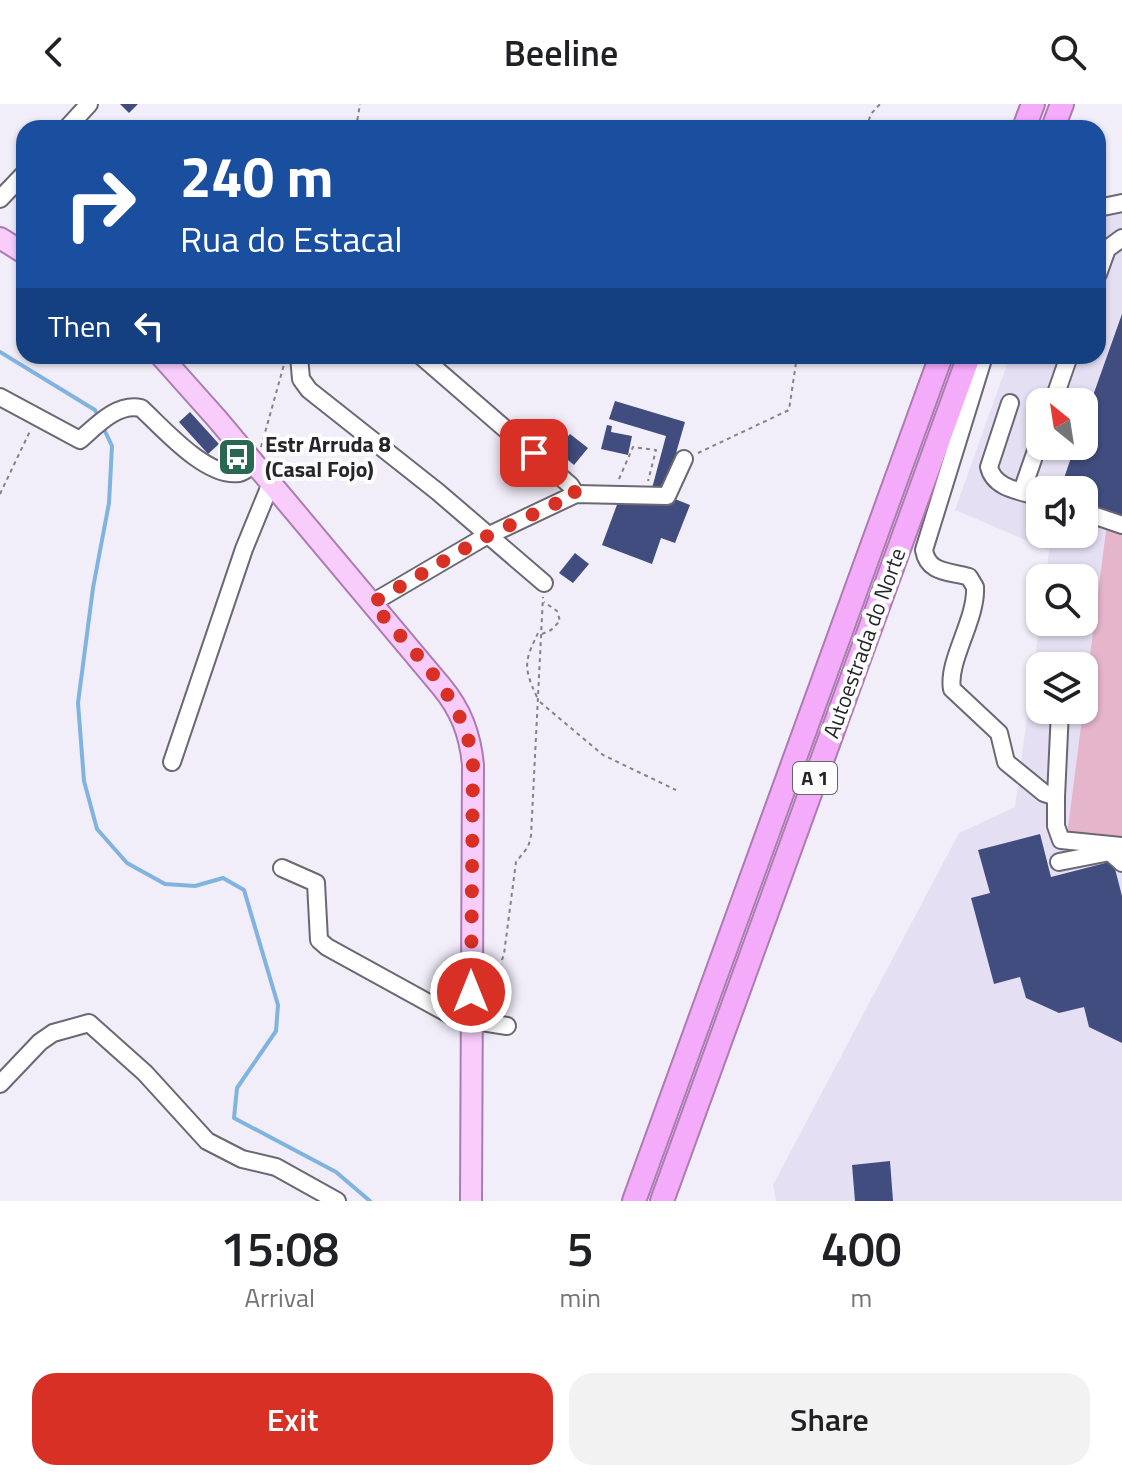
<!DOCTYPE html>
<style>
:root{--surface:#fff;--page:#f2f2f2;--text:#202124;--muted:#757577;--accent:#d93025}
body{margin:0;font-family:"Titillium Web",sans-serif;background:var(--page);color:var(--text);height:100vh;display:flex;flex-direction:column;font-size:30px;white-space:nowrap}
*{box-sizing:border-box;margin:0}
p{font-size:26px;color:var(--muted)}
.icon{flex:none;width:44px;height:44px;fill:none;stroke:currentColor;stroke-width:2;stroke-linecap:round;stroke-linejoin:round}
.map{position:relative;height:1097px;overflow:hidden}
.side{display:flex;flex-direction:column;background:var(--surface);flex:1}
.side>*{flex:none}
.guide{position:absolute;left:16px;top:16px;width:1090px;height:244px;border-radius:24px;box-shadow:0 2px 6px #0004;background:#1a4fa0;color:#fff;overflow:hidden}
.needle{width:52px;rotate:330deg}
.tools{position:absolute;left:1026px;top:284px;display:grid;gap:16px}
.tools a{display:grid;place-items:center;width:72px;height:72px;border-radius:16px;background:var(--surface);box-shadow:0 2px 6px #0004;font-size:40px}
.pin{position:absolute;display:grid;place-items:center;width:68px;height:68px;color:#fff;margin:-34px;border-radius:16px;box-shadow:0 4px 12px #0006}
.me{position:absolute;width:88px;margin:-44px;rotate:0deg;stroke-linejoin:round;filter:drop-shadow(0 0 6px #0008)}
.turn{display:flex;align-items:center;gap:28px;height:168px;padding:0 32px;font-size:36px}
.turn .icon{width:104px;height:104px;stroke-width:2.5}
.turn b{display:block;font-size:56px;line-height:68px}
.then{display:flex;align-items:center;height:76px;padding:0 32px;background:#0003;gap:16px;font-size:30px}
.eta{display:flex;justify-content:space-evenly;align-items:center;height:136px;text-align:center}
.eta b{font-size:48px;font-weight:600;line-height:56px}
.action{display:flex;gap:16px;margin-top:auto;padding:16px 32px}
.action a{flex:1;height:92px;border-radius:24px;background:var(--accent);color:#fff;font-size:32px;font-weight:600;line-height:92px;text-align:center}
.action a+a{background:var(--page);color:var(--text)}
header{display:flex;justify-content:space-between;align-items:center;height:104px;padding:0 32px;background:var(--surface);font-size:36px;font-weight:600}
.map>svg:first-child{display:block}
.built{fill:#e5dff3;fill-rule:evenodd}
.green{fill:#e5b5cb}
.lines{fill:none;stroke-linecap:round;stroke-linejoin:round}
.stream{stroke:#81b3df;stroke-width:4}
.building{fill:#404d7e}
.minor-casing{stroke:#6a6872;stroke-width:20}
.major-casing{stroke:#ac7cb1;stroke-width:24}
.highway-casing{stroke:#ac7cb1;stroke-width:26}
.path{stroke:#838289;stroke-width:2;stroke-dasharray:4 4;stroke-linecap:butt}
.minor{stroke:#fff;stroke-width:16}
.major{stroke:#f8cdfc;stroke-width:20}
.highway{stroke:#f4abfa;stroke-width:22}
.route{stroke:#d93025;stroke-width:14;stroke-dasharray:0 25.2}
.labels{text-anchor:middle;stroke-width:8;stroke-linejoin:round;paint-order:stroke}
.shield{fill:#fdfdfd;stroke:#666669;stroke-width:2}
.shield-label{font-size:20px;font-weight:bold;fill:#262529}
.poi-label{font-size:22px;font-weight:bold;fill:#262529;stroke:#fdfdfd;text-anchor:start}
.street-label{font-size:22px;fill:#262529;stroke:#fdfdfd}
</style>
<header><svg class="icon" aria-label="back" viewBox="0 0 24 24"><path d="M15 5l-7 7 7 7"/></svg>Beeline<svg class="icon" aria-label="search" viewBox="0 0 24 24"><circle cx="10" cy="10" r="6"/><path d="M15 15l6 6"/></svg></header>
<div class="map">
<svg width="1122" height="1097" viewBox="0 0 1122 1097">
<rect width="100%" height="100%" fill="#f1eefa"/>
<path class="built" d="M 1122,91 L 1122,1097 L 776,1097 L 773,1081 L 959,729 L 1015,703 L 1040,516 L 1040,518 L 1084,518 L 1084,474 L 1046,474 L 1049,446 L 955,406 L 1010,252 L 1098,252 L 1098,101 ZM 1040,298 L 1084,298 L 1084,342 L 1040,342 ZM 1040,386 L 1084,386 L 1084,430 L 1040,430 ZM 1040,562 L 1084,562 L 1084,606 L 1040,606 Z"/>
<path class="green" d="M 1107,419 L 1122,424 L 1122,735 L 1067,732 Z"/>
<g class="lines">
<g class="stream">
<path d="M 0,248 L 95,306 L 100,315"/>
<path d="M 103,323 L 112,342 L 109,399 L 93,484 L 78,599 L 84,677 L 97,725 L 127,759 L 165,780 L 195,782 L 223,774 L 244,786 L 278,901 L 276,927 L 237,984 L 234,1014 L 336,1068 L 370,1097"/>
</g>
</g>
<g class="building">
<path d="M 120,0 L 138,0 L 129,9 Z"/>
<path d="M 1122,210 L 1122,413 L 1084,399 L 1084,386 L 1062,380 L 1075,342 L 1084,342 L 1084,317 Z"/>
<path d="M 615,297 L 685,318 L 665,387 L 651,388 L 666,332 L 609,315 Z"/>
<path d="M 190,308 L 219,340 L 208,350 L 179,318 Z"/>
<path d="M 607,321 L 612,322 L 611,328 L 632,332 L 628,351 L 601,345 Z"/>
<path d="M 570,330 L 588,344 L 574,361 L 556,346 Z"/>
<path d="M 675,395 L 690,401 L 675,439 L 661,434 L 652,460 L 602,441 L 618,398 Z"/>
<path d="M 575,449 L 589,460 L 573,479 L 559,469 Z"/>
<path d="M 1040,730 L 1051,773 L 1113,757 L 1122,792 L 1122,939 L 1089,923 L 1084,903 L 1059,909 L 1026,894 L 1020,873 L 994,880 L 971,794 L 990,789 L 978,746 Z"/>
<path d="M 890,1057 L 893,1097 L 855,1097 L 852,1061 Z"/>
</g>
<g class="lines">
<g class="minor-casing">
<g id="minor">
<path d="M 67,24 L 89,0"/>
<path d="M 0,95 L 24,70"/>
<path d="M 1098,104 L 1122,99"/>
<path d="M 1098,170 L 1107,145 L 1122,134"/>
<path d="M 299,252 L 301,275 L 309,286 L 438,388 L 544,479"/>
<path d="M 421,252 L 570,381 L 576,390"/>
<path d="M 984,252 L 924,446 C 928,470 950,467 969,473 L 975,483 C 977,515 947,557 952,585 L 999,629 L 1006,658 L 1044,689 L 1056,693 L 1056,722 L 1061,736 L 1122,742"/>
<path d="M 0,293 L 80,336 C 97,321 117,299 141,304 C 163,324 206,374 239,369 C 245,368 250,363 254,359"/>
<path d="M 1053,298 L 1069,252"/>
<path d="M 1010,299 L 989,363 C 994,385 1021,387 1040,393"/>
<path d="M 1022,387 L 1040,335"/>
<path d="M 1084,408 L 1122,421"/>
<path d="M 372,499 L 481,435 L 576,390 L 667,392 L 684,355"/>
<path d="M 172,658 L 244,445 L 271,379"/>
<path d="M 1056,693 L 1060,606"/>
<path d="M 1059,758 L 1110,748 L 1122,759"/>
<path d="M 282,764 L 316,779 L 319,836 L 327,843 L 456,914 L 507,922"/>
<path d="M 0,980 L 40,938 L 53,929 L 89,919 L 145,969 L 207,1037 L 242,1055 L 276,1063 L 337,1097"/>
</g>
</g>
<g class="major-casing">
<g id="major">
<path d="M 0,134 L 24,149"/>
<path d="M 161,252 L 218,316 L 441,582 C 461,606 470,630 473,661 L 471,1097"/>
</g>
</g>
<g class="highway-casing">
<g id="highway">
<path d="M 1024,24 L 1033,0"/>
<path d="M 1053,24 L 1062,0"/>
<path d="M 634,1097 L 941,252"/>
<path d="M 662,1097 L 969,252"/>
</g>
</g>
<g class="path">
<path d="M 356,24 L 360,0"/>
<path d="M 866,24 L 871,10 L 880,0"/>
<path d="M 261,343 L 285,257"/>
<path d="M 698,349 L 789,306 L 797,252"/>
<path d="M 619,375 L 633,343 L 656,346 L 648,377"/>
<path d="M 0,390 L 31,325"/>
<path d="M 542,530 L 551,526 L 560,517 L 557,507 L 544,498"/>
<path d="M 537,593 C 522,561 525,556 540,525"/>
<path d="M 540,598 L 603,651 L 676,686"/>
<path d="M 489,894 L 504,850 L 516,758 L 528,743 L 531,732 L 543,493"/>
</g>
<use href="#minor" class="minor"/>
<use href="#major" class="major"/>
<use href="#highway" class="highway"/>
</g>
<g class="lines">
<path class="route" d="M 471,888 L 473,661 C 467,594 412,548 372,499 L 481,435 L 576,390 L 570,381 L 534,349"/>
</g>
<defs>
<g id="bus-square" transform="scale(2)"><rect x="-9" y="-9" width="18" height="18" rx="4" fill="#2b6853" stroke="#fdfdfd"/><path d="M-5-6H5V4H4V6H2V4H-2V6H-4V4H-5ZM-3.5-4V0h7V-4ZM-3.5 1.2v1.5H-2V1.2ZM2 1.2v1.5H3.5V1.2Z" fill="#fff"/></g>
</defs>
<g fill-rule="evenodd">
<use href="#bus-square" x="237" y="353"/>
</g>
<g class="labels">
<rect class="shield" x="793" y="658" width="44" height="32" rx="6"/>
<g class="shield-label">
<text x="815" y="681">A 1</text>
</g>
<g class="poi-label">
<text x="265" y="348">Estr Arruda 8<tspan x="265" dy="25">(Casal Fojo)</tspan></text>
</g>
<g class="street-label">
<text transform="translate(864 539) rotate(-70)" y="8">Autoestrada do Norte</text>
</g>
</g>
</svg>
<div class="tools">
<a><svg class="needle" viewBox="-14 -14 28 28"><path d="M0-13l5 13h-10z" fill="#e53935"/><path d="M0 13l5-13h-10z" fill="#757577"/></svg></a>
<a><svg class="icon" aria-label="sound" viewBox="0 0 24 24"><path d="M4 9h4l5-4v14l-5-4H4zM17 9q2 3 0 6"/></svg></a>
<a><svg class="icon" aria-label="search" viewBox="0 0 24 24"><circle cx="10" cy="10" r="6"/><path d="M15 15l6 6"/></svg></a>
<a><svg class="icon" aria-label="layers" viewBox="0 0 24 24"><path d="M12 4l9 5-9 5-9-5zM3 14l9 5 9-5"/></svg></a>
</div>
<div class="pin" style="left:534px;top:349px;background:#d93025"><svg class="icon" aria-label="arrive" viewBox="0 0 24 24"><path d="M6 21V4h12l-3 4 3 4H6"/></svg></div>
<svg class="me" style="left:471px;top:888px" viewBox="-20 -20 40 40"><circle r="17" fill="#d93025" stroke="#fff" stroke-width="3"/><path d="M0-11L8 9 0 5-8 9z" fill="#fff"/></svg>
<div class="guide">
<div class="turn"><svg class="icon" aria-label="right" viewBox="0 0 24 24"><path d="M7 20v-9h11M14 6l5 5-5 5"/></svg><div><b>240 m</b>Rua do Estacal</div></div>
<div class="then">Then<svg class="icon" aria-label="left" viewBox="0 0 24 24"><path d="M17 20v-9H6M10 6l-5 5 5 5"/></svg></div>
</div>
</div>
<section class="side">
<div class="eta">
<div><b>15:08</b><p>Arrival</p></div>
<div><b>5</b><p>min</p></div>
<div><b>400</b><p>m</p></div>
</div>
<div class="action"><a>Exit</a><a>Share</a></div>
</section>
